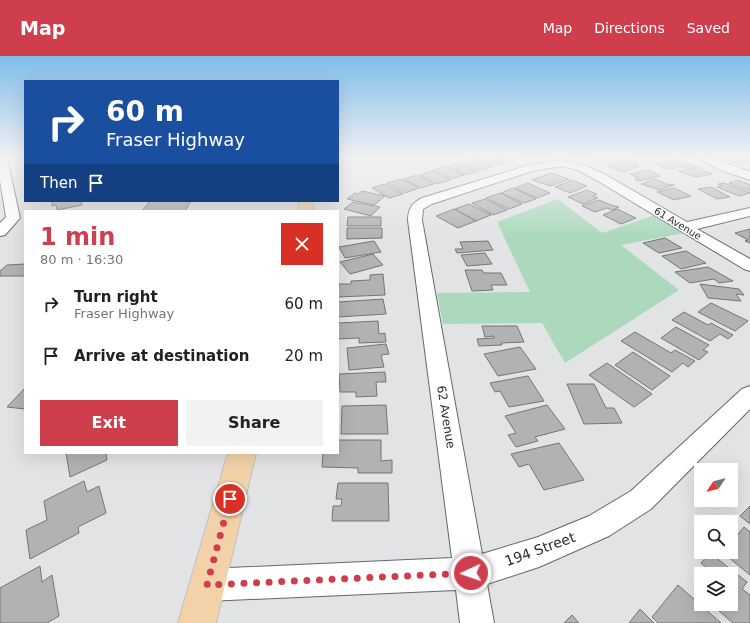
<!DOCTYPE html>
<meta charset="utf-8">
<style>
:root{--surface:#fff;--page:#f2f2f2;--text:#202124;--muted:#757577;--accent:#ce3e4c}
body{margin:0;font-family:"DejaVu Sans",sans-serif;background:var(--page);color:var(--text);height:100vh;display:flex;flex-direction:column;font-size:15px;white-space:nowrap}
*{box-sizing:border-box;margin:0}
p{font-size:13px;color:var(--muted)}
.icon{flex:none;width:22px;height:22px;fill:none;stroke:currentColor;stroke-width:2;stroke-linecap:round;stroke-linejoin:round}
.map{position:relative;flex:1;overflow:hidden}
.side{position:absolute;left:24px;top:154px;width:315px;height:244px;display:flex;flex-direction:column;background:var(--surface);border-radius:0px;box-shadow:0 4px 16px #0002}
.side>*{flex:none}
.top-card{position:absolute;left:24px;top:24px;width:315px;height:122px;border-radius:0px;box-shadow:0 4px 16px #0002;background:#1a4fa0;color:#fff;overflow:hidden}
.needle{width:26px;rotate:235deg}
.controls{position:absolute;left:694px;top:407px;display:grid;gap:8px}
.controls a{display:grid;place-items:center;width:44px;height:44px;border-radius:0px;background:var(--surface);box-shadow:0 4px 16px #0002;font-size:20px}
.pin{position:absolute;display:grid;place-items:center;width:34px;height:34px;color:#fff;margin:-17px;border:2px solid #fff;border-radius:50%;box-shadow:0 1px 4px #0007}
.me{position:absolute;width:44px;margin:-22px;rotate:267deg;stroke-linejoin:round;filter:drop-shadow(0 0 3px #0008)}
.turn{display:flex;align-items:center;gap:14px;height:84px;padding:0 16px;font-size:18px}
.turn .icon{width:52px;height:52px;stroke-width:2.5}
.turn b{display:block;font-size:28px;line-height:34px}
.then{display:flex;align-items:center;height:38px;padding:0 16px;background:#0003;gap:8px;font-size:15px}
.round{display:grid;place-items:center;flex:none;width:42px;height:42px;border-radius:0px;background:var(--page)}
.headline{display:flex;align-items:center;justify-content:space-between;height:68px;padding:0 16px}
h1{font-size:24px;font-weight:700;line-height:30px;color:var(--accent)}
.primary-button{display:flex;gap:8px;margin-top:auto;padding:8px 16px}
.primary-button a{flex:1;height:46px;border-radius:0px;background:var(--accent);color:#fff;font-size:16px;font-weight:700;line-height:46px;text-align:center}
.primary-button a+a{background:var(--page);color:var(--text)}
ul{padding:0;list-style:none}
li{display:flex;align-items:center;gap:12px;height:52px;padding:0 16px}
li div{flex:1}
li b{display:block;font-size:15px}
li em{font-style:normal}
header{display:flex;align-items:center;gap:24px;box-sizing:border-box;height:56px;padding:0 20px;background:var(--accent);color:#fff}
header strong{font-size:19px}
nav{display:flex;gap:22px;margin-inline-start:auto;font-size:14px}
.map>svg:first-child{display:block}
.green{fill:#acd9bb}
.building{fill:#b1b2b4;stroke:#747577}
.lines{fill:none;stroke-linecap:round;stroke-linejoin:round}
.street-casing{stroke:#666769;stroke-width:2}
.primary-casing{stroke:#c0c0c0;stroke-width:2}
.street{fill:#fff;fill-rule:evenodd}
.primary{fill:#f3d2a9;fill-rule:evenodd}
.route{stroke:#ce3e4c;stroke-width:7;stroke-dasharray:0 12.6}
.labels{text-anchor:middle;stroke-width:3;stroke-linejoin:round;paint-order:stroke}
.far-street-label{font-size:10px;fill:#2c2c2d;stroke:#fff}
.street-label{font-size:12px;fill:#2c2c2d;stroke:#fff}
.near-street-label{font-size:14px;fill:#2c2c2d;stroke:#fff}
</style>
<header>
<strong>Map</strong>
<nav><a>Map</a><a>Directions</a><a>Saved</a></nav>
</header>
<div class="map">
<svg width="750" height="567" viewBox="0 0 750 567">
<rect width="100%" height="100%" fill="#e2e3e5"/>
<path class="green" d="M 558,143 L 602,177 L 655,159 L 684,177 L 621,189 L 679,234 L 565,307 L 542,267 L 443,268 L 437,237 L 530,236 L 497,166 Z"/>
<g class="building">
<path d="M 474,102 L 493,102 L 504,107 L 493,110 Z"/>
<path d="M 495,102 L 515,102 L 516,103 L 505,106 Z"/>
<path d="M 601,102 L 621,102 L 625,104 L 609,109 L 595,104 Z"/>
<path d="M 723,102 L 745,102 L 750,105 L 741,109 Z"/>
<path d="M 473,103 L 491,111 L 480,114 L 461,106 Z"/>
<path d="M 627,104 L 637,108 L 634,109 L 639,110 L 624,116 L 608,111 Z"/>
<path d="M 678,104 L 695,110 L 667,113 L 656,108 Z"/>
<path d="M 460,107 L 478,115 L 466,119 L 449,110 Z"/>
<path d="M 446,110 L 464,119 L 451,123 L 433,114 Z"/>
<path d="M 697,111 L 712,118 L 696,121 L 678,115 Z"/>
<path d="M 649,114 L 660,120 L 639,125 L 635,123 L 639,123 L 630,118 Z"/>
<path d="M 432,115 L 450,124 L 437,128 L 420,119 Z"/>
<path d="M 551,117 L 569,123 L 551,130 L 532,124 Z"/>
<path d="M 417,119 L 434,128 L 421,132 L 404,123 Z"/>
<path d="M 401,123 L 419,132 L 405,137 L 387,127 Z"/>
<path d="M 655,123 L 666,128 L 674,129 L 659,134 L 641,128 Z"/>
<path d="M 572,124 L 587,130 L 570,137 L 555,131 Z"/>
<path d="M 738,124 L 750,129 L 750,135 L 729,127 Z"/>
<path d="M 528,127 L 550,137 L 537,142 L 515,132 Z"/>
<path d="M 724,127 L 750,137 L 739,140 L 717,131 L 722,130 L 718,128 Z"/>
<path d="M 385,128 L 403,138 L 389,142 L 372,132 Z"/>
<path d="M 711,131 L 730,141 L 717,143 L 698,133 Z"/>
<path d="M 513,132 L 536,143 L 524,147 L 501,137 Z"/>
<path d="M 674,132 L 691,140 L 674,144 L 657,136 Z"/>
<path d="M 587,134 L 597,138 L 593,140 L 598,142 L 583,148 L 568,141 Z"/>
<path d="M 362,135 L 385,140 L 374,149 L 347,143 L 355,137 L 358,138 Z"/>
<path d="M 500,137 L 522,148 L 509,153 L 486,142 Z"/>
<path d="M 485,143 L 507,154 L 493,159 L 472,147 Z"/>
<path d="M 599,144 L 611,149 L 619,151 L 612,154 L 607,152 L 595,156 L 582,150 Z"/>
<path d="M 52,145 L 81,145 L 82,149 L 57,154 L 56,149 L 52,150 Z"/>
<path d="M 150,145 L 191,145 L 185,155 L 142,155 Z"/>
<path d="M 353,146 L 380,151 L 371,160 L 344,153 Z"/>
<path d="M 469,148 L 491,159 L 476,165 L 455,153 Z"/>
<path d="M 454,153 L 476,165 L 458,172 L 436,160 Z"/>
<path d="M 617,153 L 636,162 L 621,168 L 603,159 Z"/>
<path d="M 348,161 L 381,161 L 381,170 L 347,170 Z"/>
<path d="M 347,172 L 382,172 L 382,182 L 347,183 Z"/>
<path d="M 750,173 L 750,187 L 745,185 L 748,184 L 735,177 Z"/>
<path d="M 665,182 L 682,192 L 659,197 L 643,187 Z"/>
<path d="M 374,185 L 381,196 L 345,202 L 339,191 Z"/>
<path d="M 488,185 L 493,194 L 457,197 L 455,193 L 463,193 L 460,186 Z"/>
<path d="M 686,195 L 706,207 L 681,213 L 662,200 Z"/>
<path d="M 485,197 L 492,208 L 467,210 L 461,199 Z"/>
<path d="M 373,198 L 383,209 L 350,218 L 340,206 Z"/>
<path d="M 25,208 L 25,220 L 0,220 L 0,215 L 7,209 Z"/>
<path d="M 708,211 L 733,225 L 719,227 L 714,223 L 690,227 L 675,216 Z"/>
<path d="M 465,214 L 482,214 L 484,217 L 501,217 L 507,229 L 491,229 L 493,234 L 472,235 Z"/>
<path d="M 383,218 L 385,239 L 338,241 L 339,228 L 351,228 L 351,225 L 370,224 L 370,219 Z"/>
<path d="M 700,228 L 739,233 L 744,239 L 736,238 L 741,245 L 708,242 Z"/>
<path d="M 383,243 L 386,258 L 338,261 L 338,246 Z"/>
<path d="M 711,247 L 748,265 L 735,275 L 698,256 Z"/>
<path d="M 684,256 L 708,269 L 711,267 L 733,279 L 728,283 L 720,278 L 710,285 L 672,264 Z"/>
<path d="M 378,265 L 379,278 L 385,277 L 386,286 L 359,287 L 359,282 L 338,283 L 338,267 Z"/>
<path d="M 482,270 L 517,270 L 524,286 L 501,287 L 502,289 L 479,290 L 477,283 L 494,282 L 494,280 L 485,281 Z"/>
<path d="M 676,271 L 709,289 L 703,294 L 708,296 L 699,304 L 661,282 Z"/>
<path d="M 635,276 L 671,297 L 675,294 L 695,305 L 688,311 L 683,307 L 672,316 L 621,285 Z"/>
<path d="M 386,288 L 389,298 L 381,299 L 384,311 L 349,314 L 347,292 Z"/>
<path d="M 520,291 L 536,313 L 498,320 L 484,298 Z"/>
<path d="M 633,296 L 670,320 L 652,334 L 615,309 Z"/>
<path d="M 607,307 L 652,338 L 634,351 L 589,319 Z"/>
<path d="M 385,316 L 386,326 L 376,326 L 377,340 L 356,341 L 356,336 L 340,336 L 339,318 Z"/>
<path d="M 528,320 L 544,345 L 509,351 L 500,335 L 495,336 L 490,327 Z"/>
<path d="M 567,328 L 594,328 L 606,352 L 614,352 L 622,367 L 584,368 Z"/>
<path d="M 25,332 L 25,353 L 7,351 Z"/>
<path d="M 386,349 L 388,378 L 341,378 L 342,350 Z"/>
<path d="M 547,349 L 565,373 L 535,381 L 538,385 L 516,391 L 508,379 L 516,377 L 505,360 Z"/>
<path d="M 338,384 L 381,384 L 381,405 L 392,404 L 392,417 L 358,417 L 358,412 L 322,411 L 323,397 L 338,397 Z"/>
<path d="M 559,387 L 584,424 L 544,434 L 529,408 L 519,411 L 511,398 Z"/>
<path d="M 66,397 L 106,397 L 107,404 L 70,421 Z"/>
<path d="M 84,425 L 87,436 L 99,430 L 106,457 L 78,471 L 79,477 L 30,503 L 26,474 L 47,464 L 44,445 Z"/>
<path d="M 338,427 L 388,427 L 389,465 L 332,465 L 333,450 L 341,450 L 342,443 L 336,443 Z"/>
<path d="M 750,450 L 750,468 L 740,460 Z"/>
<path d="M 744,471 L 750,476 L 750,519 L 722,496 L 731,496 L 731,483 L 733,485 Z"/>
<path d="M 710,497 L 747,526 L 742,533 L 750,539 L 750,567 L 733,567 L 711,548 L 731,548 L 731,518 L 714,518 L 701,507 Z"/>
<path d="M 40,510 L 42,526 L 52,519 L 59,560 L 47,567 L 0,567 L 0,532 Z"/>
<path d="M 678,529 L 721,567 L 658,567 L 652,561 Z"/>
<path d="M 640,553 L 654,567 L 629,567 Z"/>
<path d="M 572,559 L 579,567 L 564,567 Z"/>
</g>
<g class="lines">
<g class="street-casing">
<g id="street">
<path d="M 0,102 L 7,102 L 20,162 L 5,179 L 0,180 L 0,167 L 6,161 L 0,124 Z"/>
<path d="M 698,102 L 712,102 L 750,116 L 750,124 L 718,113 Z"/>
<path d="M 561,104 L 586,110 L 606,119 L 687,166 L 750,152 L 750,160 L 697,173 L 750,203 L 750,215 L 744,213 L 598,125 L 578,114 L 561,110 L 532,115 L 432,148 L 423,153 L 422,164 L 482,498 L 538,481 L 589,460 L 631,435 L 742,333 L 750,330 L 750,353 L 651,453 L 609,480 L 539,511 L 487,528 L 494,567 L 460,567 L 456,534 L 207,545 L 196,540 L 191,529 L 196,518 L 207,513 L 452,502 L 408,164 C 408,153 412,147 422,142 L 526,110 Z"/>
</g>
</g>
<g class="primary-casing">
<g id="primary">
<path d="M 300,145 L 314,145 L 312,155 L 298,155 Z"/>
<path d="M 228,397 L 256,397 L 216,567 L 178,567 Z"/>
</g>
</g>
<use href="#street" class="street"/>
<use href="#primary" class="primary"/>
</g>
<linearGradient id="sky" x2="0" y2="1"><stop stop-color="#80bce9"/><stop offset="0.56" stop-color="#f2f2f3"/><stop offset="1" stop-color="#f2f2f3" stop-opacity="0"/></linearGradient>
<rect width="750" height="181" fill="url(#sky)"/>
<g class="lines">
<path class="route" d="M 230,443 L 207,529 L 471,517"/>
</g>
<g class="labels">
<g class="far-street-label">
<text transform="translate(678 167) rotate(31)" y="4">61 Avenue</text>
</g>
<g class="street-label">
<text transform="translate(446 361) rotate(81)" y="4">62 Avenue</text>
</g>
<g class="near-street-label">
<text transform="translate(540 493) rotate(-20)" y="5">194 Street</text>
</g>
</g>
</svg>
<div class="controls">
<a><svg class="needle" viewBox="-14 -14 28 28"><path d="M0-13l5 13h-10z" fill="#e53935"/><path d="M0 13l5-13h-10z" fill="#757577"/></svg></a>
<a><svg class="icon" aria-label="search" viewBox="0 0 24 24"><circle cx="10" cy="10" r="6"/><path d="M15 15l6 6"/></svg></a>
<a><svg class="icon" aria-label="layers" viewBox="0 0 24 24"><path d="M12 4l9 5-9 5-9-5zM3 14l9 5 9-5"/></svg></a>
</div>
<div class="pin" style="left:230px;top:443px;background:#d93025"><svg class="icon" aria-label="arrive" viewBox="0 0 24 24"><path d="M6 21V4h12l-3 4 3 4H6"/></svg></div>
<svg class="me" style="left:471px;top:517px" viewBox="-20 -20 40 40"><circle r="17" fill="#ce3e4c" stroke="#fff" stroke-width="3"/><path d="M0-11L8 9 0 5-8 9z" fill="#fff"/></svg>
<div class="top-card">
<div class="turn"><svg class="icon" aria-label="right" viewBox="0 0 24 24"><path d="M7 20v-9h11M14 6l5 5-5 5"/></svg><div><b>60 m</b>Fraser Highway</div></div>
<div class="then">Then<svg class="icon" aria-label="arrive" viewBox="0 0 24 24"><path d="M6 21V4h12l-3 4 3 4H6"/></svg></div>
</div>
<section class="side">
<div class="headline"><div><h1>1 min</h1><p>80 m · 16:30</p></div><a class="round" style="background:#d93025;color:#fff"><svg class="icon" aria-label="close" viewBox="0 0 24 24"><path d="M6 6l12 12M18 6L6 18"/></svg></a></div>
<ul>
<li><svg class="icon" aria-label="right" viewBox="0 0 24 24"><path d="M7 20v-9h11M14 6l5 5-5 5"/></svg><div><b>Turn right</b><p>Fraser Highway</p></div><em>60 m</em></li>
<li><svg class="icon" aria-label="arrive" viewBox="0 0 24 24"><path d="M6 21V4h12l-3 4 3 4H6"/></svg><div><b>Arrive at destination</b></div><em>20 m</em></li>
</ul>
<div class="primary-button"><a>Exit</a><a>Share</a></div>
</section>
</div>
